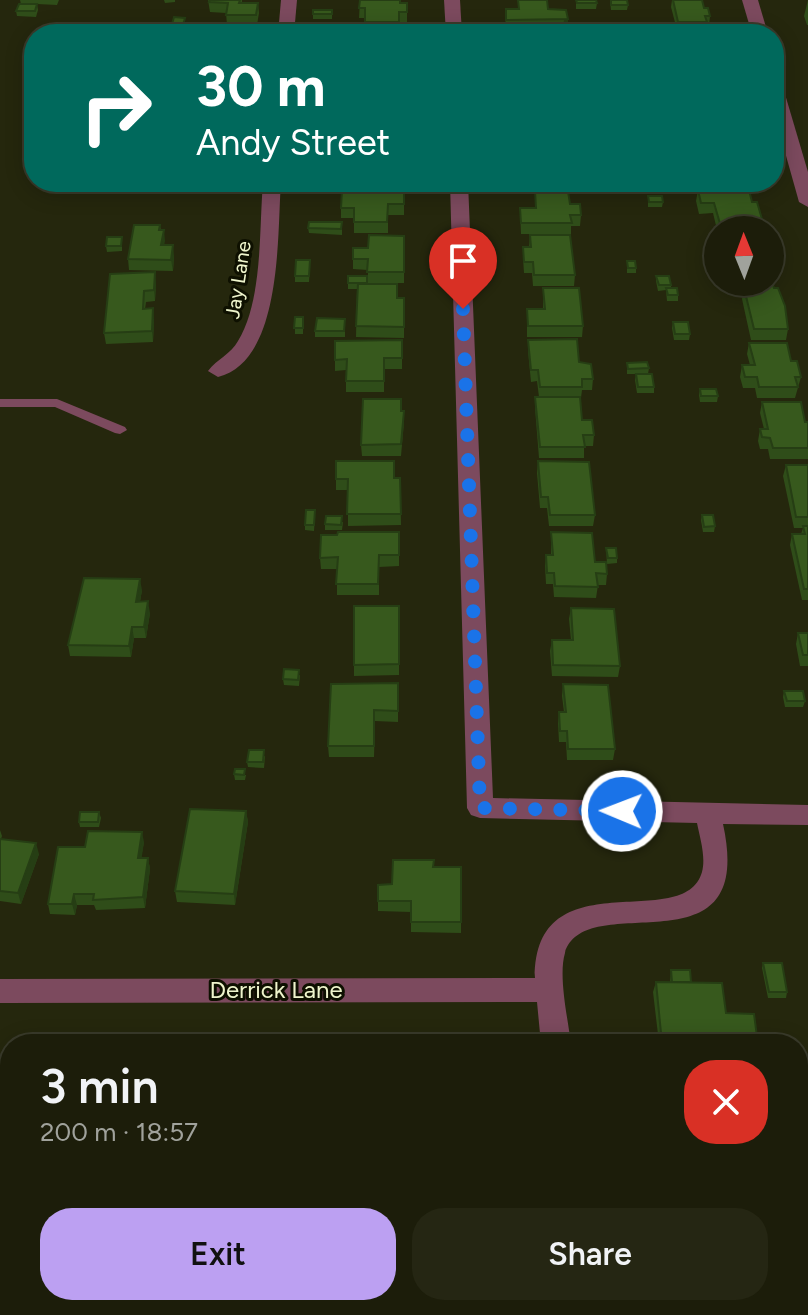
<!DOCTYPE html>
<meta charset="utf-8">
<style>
:root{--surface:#1c1d0a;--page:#252613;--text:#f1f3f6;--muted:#a0a29c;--line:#3a3b2b;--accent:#bca0f2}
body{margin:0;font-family:Figtree,sans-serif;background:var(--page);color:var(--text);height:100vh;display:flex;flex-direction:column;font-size:30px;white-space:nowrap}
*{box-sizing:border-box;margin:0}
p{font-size:26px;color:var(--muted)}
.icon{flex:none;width:44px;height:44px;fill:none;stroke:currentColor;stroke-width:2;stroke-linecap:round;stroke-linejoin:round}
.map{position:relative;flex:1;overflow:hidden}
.sheet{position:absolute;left:0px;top:1034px;width:808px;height:282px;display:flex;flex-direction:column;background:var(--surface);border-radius:32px 32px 0 0;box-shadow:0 4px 20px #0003,0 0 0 2px var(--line)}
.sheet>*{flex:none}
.banner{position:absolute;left:24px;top:24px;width:760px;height:168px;border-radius:32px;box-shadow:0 4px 20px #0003,0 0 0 2px var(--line);background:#00695c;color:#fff;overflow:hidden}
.needle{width:52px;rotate:359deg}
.fabs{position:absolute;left:704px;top:216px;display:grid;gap:16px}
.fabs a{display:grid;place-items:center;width:80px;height:80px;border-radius:50%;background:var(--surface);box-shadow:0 4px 20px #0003,0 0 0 2px var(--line);font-size:40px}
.pin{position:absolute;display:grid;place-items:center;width:68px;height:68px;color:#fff;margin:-82px -34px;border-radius:50% 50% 50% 0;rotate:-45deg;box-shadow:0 0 8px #0007}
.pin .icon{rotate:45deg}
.me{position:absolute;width:88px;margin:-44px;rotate:271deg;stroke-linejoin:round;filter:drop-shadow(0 0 6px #0008)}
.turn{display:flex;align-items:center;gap:28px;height:168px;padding:0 40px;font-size:36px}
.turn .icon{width:104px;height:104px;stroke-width:2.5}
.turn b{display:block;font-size:56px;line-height:68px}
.round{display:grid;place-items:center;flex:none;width:84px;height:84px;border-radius:32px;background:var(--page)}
.summary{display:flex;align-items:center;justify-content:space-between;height:136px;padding:0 40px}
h1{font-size:48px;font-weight:600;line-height:60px}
.action{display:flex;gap:16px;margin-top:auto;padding:16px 40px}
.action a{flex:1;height:92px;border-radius:32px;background:var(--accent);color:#111;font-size:32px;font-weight:600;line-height:92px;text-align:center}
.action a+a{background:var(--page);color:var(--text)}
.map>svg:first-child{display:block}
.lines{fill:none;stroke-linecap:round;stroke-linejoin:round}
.service{fill:#7c4a5e;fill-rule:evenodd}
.minor{fill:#7c4a5e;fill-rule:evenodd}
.wall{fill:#2f4d19}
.shaded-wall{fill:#263e14}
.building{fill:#37591d;stroke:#263e14;stroke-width:2}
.route{stroke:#1a73e8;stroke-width:14;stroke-dasharray:0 25.2}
.labels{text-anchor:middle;stroke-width:6;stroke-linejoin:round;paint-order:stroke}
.far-street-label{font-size:20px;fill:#eff5cc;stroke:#0e1000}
.street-label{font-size:24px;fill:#eff5cc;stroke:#0e1000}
</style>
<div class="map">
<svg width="808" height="1315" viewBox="0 0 808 1315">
<rect width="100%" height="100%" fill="#25270d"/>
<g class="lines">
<path class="service" d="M 0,399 L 57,399 L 125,427 L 127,430 L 120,434 L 115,433 L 55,407 L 0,407 Z"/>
<g class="minor">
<path d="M 281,0 L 297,0 L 294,34 L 278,34 Z"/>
<path d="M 444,0 L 460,0 L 462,34 L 446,34 Z"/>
<path d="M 742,0 L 758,0 L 768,34 L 752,34 Z"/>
<path d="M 774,79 L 782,84 L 808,172 L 808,207 L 799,202 L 774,113 Z"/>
<path d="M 263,182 L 281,182 C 277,234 283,361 218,377 L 208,371 C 217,359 231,354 238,341 C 263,300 259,229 263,182 Z"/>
<path d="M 450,182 L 468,182 L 493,798 L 808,805 L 808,825 L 723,824 C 757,979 586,885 565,953 C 558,976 568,1019 571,1044 L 541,1044 L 537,1002 L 0,1003 L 0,979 L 535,978 C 535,856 684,935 702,872 C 706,857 700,838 697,823 L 480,818 L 471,815 L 467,808 Z"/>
<path d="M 559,1306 L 591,1306 L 592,1315 L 560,1315 Z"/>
</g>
</g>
<g class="wall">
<path d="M 20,0 L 59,0 L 57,5 L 37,4 L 38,10 L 36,17 L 17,16 L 16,11 L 21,4 Z"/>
<path d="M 164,0 L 175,0 L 175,2 L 165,3 Z"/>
<path d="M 208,0 L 242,0 L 242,3 L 258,3 L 259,13 L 257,25 L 227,25 L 226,13 L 210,12 Z"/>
<path d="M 360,0 L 407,3 L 407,22 L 399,22 L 399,29 L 365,34 L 365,18 L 359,18 Z"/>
<path d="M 518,0 L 548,9 L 568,19 L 567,29 L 544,30 L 544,34 L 505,34 L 506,9 L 518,9 Z"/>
<path d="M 576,0 L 597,3 L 596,9 L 576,9 Z"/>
<path d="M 610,0 L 628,5 L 627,10 L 611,10 Z"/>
<path d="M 672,0 L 704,8 L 710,16 L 709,26 L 706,26 L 706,30 L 714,34 L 678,34 L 671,7 Z"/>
<path d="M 808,0 L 808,25 L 807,25 L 804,16 Z"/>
<rect x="313" y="10" width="19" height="9"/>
<path d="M 186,23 L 183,30 L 172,30 L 172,24 Z"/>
<path d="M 363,182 L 405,182 L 404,189 L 363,188 Z"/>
<path d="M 518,182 L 560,182 L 560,190 L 519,190 Z"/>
<path d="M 642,182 L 655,187 L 655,193 L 644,193 L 642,186 Z"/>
<path d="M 701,182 L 745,182 L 744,190 L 752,202 L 764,226 L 764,230 L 718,230 L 718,234 L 713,213 L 699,214 L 696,201 L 698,190 L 712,190 L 710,184 L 702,184 Z"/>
<path d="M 404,189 L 404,215 L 388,215 L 388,233 L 354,233 L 354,218 L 341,218 L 341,208 Z"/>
<path d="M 535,191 L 570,204 L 581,215 L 580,226 L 571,226 L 571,234 L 521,234 L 520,208 L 535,208 Z"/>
<path d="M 648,196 L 663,202 L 662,207 L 648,207 Z"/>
<path d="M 342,222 L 342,235 L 309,233 L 308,228 Z"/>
<path d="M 160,225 L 161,230 L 164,230 L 164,245 L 174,256 L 173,271 L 129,270 L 128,259 Z"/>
<path d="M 530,235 L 575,275 L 574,286 L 533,286 L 532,273 L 524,273 L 523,258 L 523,247 L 529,247 Z"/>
<path d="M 404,236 L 404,283 L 368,283 L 368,270 L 353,269 L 353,248 L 368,248 Z"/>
<path d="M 122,237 L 122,251 L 107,252 L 106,246 Z"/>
<path d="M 716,255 L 718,255 L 718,279 L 717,279 L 714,266 Z"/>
<path d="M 770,255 L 773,267 L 771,278 L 770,278 Z"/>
<path d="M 627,261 L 636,268 L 636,273 L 627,273 Z"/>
<path d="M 310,266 L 309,282 L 295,282 L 295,276 Z"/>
<path d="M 110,274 L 156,283 L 155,301 L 146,302 L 145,309 L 154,319 L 153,342 L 106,344 L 104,333 Z"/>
<path d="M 348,276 L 367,276 L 367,284 L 397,298 L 404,298 L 404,338 L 356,337 L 357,289 L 348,289 Z"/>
<path d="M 656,276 L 671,285 L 671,288 L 678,295 L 678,301 L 667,301 L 666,290 L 658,291 L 656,281 Z"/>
<path d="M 732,282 L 772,282 L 788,329 L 786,340 L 751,340 L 742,299 L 744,288 L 757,288 L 757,286 L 733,286 Z"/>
<path d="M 543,288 L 583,326 L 582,337 L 527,337 L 527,309 L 543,309 Z"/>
<rect x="295" y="317" width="8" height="17"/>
<path d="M 345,319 L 345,337 L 315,337 L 315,331 Z"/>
<path d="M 673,322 L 690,334 L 689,340 L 674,340 L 672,328 Z"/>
<path d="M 402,340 L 402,369 L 384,369 L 384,392 L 346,392 L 346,370 L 335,371 L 335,360 Z"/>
<path d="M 528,340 L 579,362 L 593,379 L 592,390 L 582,390 L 581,398 L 580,398 L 582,420 L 594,435 L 593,446 L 584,446 L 584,458 L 539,458 L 535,408 L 535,397 L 539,397 L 537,381 L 531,382 L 528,351 Z"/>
<path d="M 749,343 L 791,361 L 801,377 L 795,398 L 757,398 L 755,388 L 743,388 L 740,377 L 742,365 L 750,365 L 747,354 Z"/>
<path d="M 627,363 L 649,368 L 648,374 L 627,374 Z"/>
<path d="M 636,374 L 654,387 L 654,393 L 637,393 L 635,380 Z"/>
<path d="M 700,389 L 718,396 L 717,402 L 700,402 L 699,395 Z"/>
<path d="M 762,402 L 808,422 L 808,459 L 770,459 L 768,449 L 760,449 L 758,441 L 760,429 L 764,429 L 760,413 Z"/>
<path d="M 401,411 L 404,422 L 401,456 L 362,456 L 361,445 Z"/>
<path d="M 336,461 L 394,478 L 400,478 L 401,525 L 348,526 L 348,490 L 336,490 Z"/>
<path d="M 538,461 L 595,515 L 593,526 L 549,526 L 547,508 L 540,508 L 537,473 Z"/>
<path d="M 786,465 L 808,465 L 808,600 L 802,600 L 790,545 L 792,534 L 801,534 L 803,528 L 794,528 L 783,476 Z"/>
<path d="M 315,515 L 314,531 L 305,530 L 305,525 Z"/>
<path d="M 702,515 L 715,526 L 714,532 L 703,532 L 701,520 Z"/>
<path d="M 343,522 L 342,530 L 325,530 L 325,524 Z"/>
<path d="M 399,532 L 399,566 L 379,567 L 379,595 L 337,595 L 337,569 L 321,569 L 320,558 L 337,535 Z"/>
<path d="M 551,532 L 595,562 L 607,574 L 606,585 L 598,585 L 596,598 L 554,597 L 553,584 L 546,584 L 545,566 L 546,555 L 551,555 Z"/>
<path d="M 606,548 L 617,558 L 617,563 L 607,564 Z"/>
<path d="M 142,590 L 140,602 L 150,613 L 146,638 L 134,638 L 131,657 L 70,656 L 68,645 Z"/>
<path d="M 354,606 L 399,606 L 399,675 L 354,676 Z"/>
<path d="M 571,608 L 620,666 L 618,677 L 552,676 L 550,651 L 552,640 L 571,640 L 569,619 Z"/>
<path d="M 798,633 L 808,633 L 808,666 L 800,666 L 796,644 Z"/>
<path d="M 300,675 L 299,686 L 284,685 L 283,679 Z"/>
<path d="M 398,683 L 398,722 L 375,721 L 374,757 L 329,757 L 328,746 Z"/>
<path d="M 563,684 L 615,749 L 613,760 L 567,760 L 566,742 L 559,742 L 558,723 L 559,712 L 564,712 L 562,696 Z"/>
<path d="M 784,691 L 805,701 L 803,707 L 785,707 L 783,697 Z"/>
<path d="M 265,756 L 264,768 L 248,767 L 247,762 Z"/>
<path d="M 234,774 L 246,775 L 245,780 L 235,780 Z"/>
<path d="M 246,811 L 248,822 L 235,905 L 177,902 L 175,891 Z"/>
<path d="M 99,812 L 101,818 L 99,827 L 80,827 L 79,822 Z"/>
<path d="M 0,830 L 2,836 L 1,839 L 39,854 L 21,904 L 0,901 Z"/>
<path d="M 144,842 L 141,858 L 148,858 L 150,869 L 145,908 L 96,910 L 94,905 L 77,905 L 75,915 L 50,914 L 48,904 L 85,847 Z"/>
<path d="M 433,867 L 461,922 L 461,933 L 411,932 L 411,912 L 378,911 L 378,885 L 392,884 Z"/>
<path d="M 763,963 L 787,992 L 786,998 L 768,998 L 762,968 Z"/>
<path d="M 671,970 L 691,982 L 758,1044 L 659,1043 L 653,992 L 656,982 L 670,982 Z"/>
<rect x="0" y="1068" width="10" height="102"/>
<path d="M 803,1182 L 808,1182 L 808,1205 L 804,1205 L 801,1187 Z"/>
<path d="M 45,1306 L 150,1306 L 150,1312 L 118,1313 L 118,1315 L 44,1315 Z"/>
<path d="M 693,1306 L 770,1306 L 772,1315 L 693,1315 Z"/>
</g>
<g class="shaded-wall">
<path d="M 568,19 L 567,29 L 563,30 L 564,20 Z"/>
<path d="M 164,230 L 165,241 L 162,256 L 161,245 Z"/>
<path d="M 173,245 L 174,256 L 173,271 L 171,260 Z"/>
<path d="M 155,272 L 156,283 L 155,301 L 154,290 Z"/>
<path d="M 153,308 L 154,319 L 153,342 L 152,331 Z"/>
<path d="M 140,579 L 142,590 L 138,613 L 136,602 Z"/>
<path d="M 148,601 L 150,613 L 146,638 L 144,627 Z"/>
<path d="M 132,627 L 134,638 L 131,657 L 129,646 Z"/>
<path d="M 246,811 L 248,822 L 235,905 L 234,894 Z"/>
<path d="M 142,832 L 144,842 L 140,869 L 138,858 Z"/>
<path d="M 36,843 L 39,854 L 21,904 L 18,893 Z"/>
<path d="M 148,858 L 150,869 L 145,908 L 143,897 Z"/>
<path d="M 74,894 L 77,905 L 75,915 L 72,904 Z"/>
<path d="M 2,1247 L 6,1256 L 0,1290 L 0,1258 Z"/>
<path d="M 115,1306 L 118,1313 L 118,1315 L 114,1315 L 114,1313 Z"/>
</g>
<g class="building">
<path d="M 210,0 L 240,0 L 239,3 L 258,3 L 256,15 L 226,15 L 228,3 L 209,2 Z"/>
<path d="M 360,0 L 400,0 L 400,3 L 407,3 L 407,12 L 399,12 L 399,22 L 365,22 L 365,8 L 359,8 Z"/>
<path d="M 518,0 L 547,0 L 548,9 L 566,10 L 568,19 L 506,20 L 506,9 L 519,9 Z"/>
<path d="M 576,0 L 596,0 L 597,3 L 577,3 Z"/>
<path d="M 611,0 L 627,0 L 628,5 L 611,5 Z"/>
<path d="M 673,0 L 702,0 L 704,8 L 708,8 L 710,16 L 705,16 L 707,22 L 678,22 Z"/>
<path d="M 19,4 L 37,4 L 35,11 L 16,11 Z"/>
<rect x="313" y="10" width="19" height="4"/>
<path d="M 174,17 L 185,18 L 183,25 L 172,24 Z"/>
<path d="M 185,24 L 250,25 L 248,34 L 182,34 Z"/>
<rect x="365" y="29" width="41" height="5"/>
<path d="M 506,29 L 543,29 L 544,34 L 506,34 Z"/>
<path d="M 679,30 L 713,30 L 714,34 L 680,34 Z"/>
<path d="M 76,31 L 134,31 L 133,34 L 75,34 Z"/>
<path d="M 643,182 L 653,182 L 655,187 L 645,188 Z"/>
<path d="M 404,189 L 404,204 L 388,204 L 387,222 L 354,222 L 354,208 L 341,208 L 342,190 Z"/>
<path d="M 698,190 L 749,190 L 752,202 L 757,202 L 764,226 L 721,227 L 714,203 L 701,203 Z"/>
<path d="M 535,191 L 568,191 L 570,204 L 580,204 L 581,215 L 570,215 L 572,223 L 521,223 L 520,208 L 536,208 Z"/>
<path d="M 648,196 L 662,196 L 663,202 L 649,202 Z"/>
<path d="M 309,222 L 342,222 L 341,229 L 308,228 Z"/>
<path d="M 134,225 L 160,225 L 159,230 L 164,230 L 161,245 L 173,245 L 171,260 L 128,259 Z"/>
<path d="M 369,235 L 404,236 L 404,272 L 367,272 L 368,259 L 353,259 L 353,248 L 368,248 Z"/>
<path d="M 530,235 L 570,235 L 575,275 L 534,275 L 533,262 L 524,262 L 523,247 L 531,247 Z"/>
<path d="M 107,237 L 122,237 L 121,246 L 106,246 Z"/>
<path d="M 296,260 L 310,260 L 309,276 L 295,276 Z"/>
<path d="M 627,261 L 635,261 L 636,268 L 628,268 Z"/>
<path d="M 155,272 L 154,290 L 144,291 L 143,309 L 153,308 L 152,331 L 104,333 L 110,274 Z"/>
<rect x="348" y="276" width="19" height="7"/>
<path d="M 656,276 L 669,276 L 671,285 L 659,285 Z"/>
<path d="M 758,282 L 772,282 L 774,288 L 778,288 L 785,306 L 788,329 L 754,329 L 744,288 L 760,288 Z"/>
<path d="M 358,284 L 397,284 L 397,298 L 404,298 L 404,327 L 356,326 Z"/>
<path d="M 543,288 L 579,288 L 583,326 L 528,326 L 527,309 L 545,309 Z"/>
<path d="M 666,288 L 677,288 L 678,295 L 668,295 Z"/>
<path d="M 295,317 L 303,317 L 303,328 L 294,328 Z"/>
<path d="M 317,318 L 345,319 L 344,331 L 315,331 Z"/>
<path d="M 673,322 L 688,322 L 690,334 L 675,334 Z"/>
<path d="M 577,339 L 579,362 L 591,364 L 593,379 L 582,379 L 582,387 L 540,387 L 538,370 L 531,370 L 528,340 Z"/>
<path d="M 402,340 L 402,358 L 384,358 L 384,381 L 346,381 L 347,359 L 335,360 L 335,341 Z"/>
<path d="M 749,343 L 787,343 L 791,361 L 797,361 L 801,377 L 795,377 L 798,387 L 759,387 L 757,377 L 745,377 L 742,365 L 755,365 Z"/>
<path d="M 647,362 L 649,368 L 628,369 L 627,363 Z"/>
<path d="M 636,374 L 652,374 L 654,387 L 638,387 Z"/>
<path d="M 700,389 L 716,389 L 718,396 L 701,396 Z"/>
<path d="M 535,397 L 580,397 L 582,420 L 592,420 L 594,435 L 583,435 L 585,447 L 540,447 Z"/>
<path d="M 363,399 L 401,399 L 401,411 L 404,411 L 401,444 L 361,445 Z"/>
<path d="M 762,402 L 801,402 L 805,422 L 808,422 L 808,448 L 773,448 L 770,438 L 762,437 L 760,429 L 768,429 Z"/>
<path d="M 336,461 L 394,461 L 394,478 L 400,478 L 401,514 L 347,514 L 348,479 L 336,479 Z"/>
<path d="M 538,461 L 589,462 L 595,515 L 550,515 L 548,497 L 541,497 Z"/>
<path d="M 786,465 L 808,465 L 808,517 L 796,517 Z"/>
<path d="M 306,510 L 315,510 L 314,525 L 305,525 Z"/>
<path d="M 702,515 L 713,515 L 715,526 L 704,527 Z"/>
<path d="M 326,516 L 342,516 L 341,525 L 325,524 Z"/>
<path d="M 803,526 L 808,526 L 808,589 L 804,589 L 792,534 L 805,534 Z"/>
<path d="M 338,532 L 399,532 L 399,555 L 379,555 L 378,584 L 336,584 L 338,557 L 320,558 L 321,535 L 337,535 Z"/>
<path d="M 551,532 L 592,533 L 595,562 L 606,562 L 607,574 L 596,573 L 598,587 L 555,586 L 554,573 L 547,573 L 546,555 L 553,555 Z"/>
<path d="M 606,548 L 616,548 L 617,558 L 608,558 Z"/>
<path d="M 84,578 L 140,579 L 136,602 L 148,601 L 144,627 L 132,627 L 129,646 L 68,645 Z"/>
<path d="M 354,606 L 399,606 L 399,664 L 354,665 Z"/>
<path d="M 571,608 L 614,609 L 620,666 L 553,665 L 552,640 L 573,640 Z"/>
<path d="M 798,633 L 808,633 L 808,655 L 803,655 Z"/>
<path d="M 284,669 L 299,670 L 298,680 L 283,679 Z"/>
<path d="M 398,683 L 398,711 L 374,710 L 374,746 L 328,746 L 331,684 Z"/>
<path d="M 563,684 L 608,685 L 615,749 L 568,749 L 567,731 L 560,731 L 559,712 L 566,712 Z"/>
<path d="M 784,691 L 803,691 L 805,701 L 787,701 Z"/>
<path d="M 249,750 L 264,750 L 263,762 L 247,762 Z"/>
<path d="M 235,769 L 245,769 L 244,775 L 234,774 Z"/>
<path d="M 190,809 L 246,811 L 234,894 L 175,891 Z"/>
<path d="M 80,812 L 99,812 L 98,822 L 79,822 Z"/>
<path d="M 88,831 L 142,832 L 138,858 L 148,858 L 143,897 L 93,900 L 94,894 L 74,894 L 72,904 L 48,904 L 58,847 L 85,847 Z"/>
<path d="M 0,839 L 36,843 L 18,893 L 0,891 Z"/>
<path d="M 393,860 L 434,860 L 433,867 L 461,867 L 461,922 L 411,922 L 411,901 L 378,901 L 378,885 L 392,884 Z"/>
<path d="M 763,963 L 782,963 L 787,992 L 769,992 Z"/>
<path d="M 671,970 L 690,970 L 691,982 L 672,982 Z"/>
<path d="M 656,982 L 722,983 L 726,1013 L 754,1014 L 758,1044 L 669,1044 L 668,1033 L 661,1033 Z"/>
<rect x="0" y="1068" width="10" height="92"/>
<path d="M 803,1182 L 808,1182 L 808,1201 L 806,1201 Z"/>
<path d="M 45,1306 L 115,1306 L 114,1313 L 88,1314 L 88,1315 L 44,1315 Z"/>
<path d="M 201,1306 L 254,1306 L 254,1315 L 200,1315 Z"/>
<rect x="354" y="1306" width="124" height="9"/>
<path d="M 695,1306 L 770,1306 L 772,1315 L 696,1315 Z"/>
</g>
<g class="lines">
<path class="route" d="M 463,309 L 480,808 L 622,811"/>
</g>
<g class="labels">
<g class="far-street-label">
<text transform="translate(238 280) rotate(-81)" y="7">Jay Lane</text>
</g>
<g class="street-label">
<text x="276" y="998">Derrick Lane</text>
</g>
</g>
</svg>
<div class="fabs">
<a><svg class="needle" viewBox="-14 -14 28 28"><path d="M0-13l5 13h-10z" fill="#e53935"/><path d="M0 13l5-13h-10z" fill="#a0a29c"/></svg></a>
</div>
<div class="pin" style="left:463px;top:309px;background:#d93025"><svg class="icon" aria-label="arrive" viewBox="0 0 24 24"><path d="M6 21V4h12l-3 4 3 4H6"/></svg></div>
<svg class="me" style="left:622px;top:811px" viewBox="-20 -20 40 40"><circle r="17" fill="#1a73e8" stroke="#fff" stroke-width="3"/><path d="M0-11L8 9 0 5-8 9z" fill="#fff"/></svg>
<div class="banner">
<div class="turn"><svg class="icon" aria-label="right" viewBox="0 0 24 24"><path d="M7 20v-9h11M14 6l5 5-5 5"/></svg><div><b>30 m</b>Andy Street</div></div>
</div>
<section class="sheet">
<div class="summary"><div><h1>3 min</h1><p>200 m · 18:57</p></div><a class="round" style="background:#d93025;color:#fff"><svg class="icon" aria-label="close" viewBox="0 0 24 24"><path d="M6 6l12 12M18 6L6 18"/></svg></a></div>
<div class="action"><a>Exit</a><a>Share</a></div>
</section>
</div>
